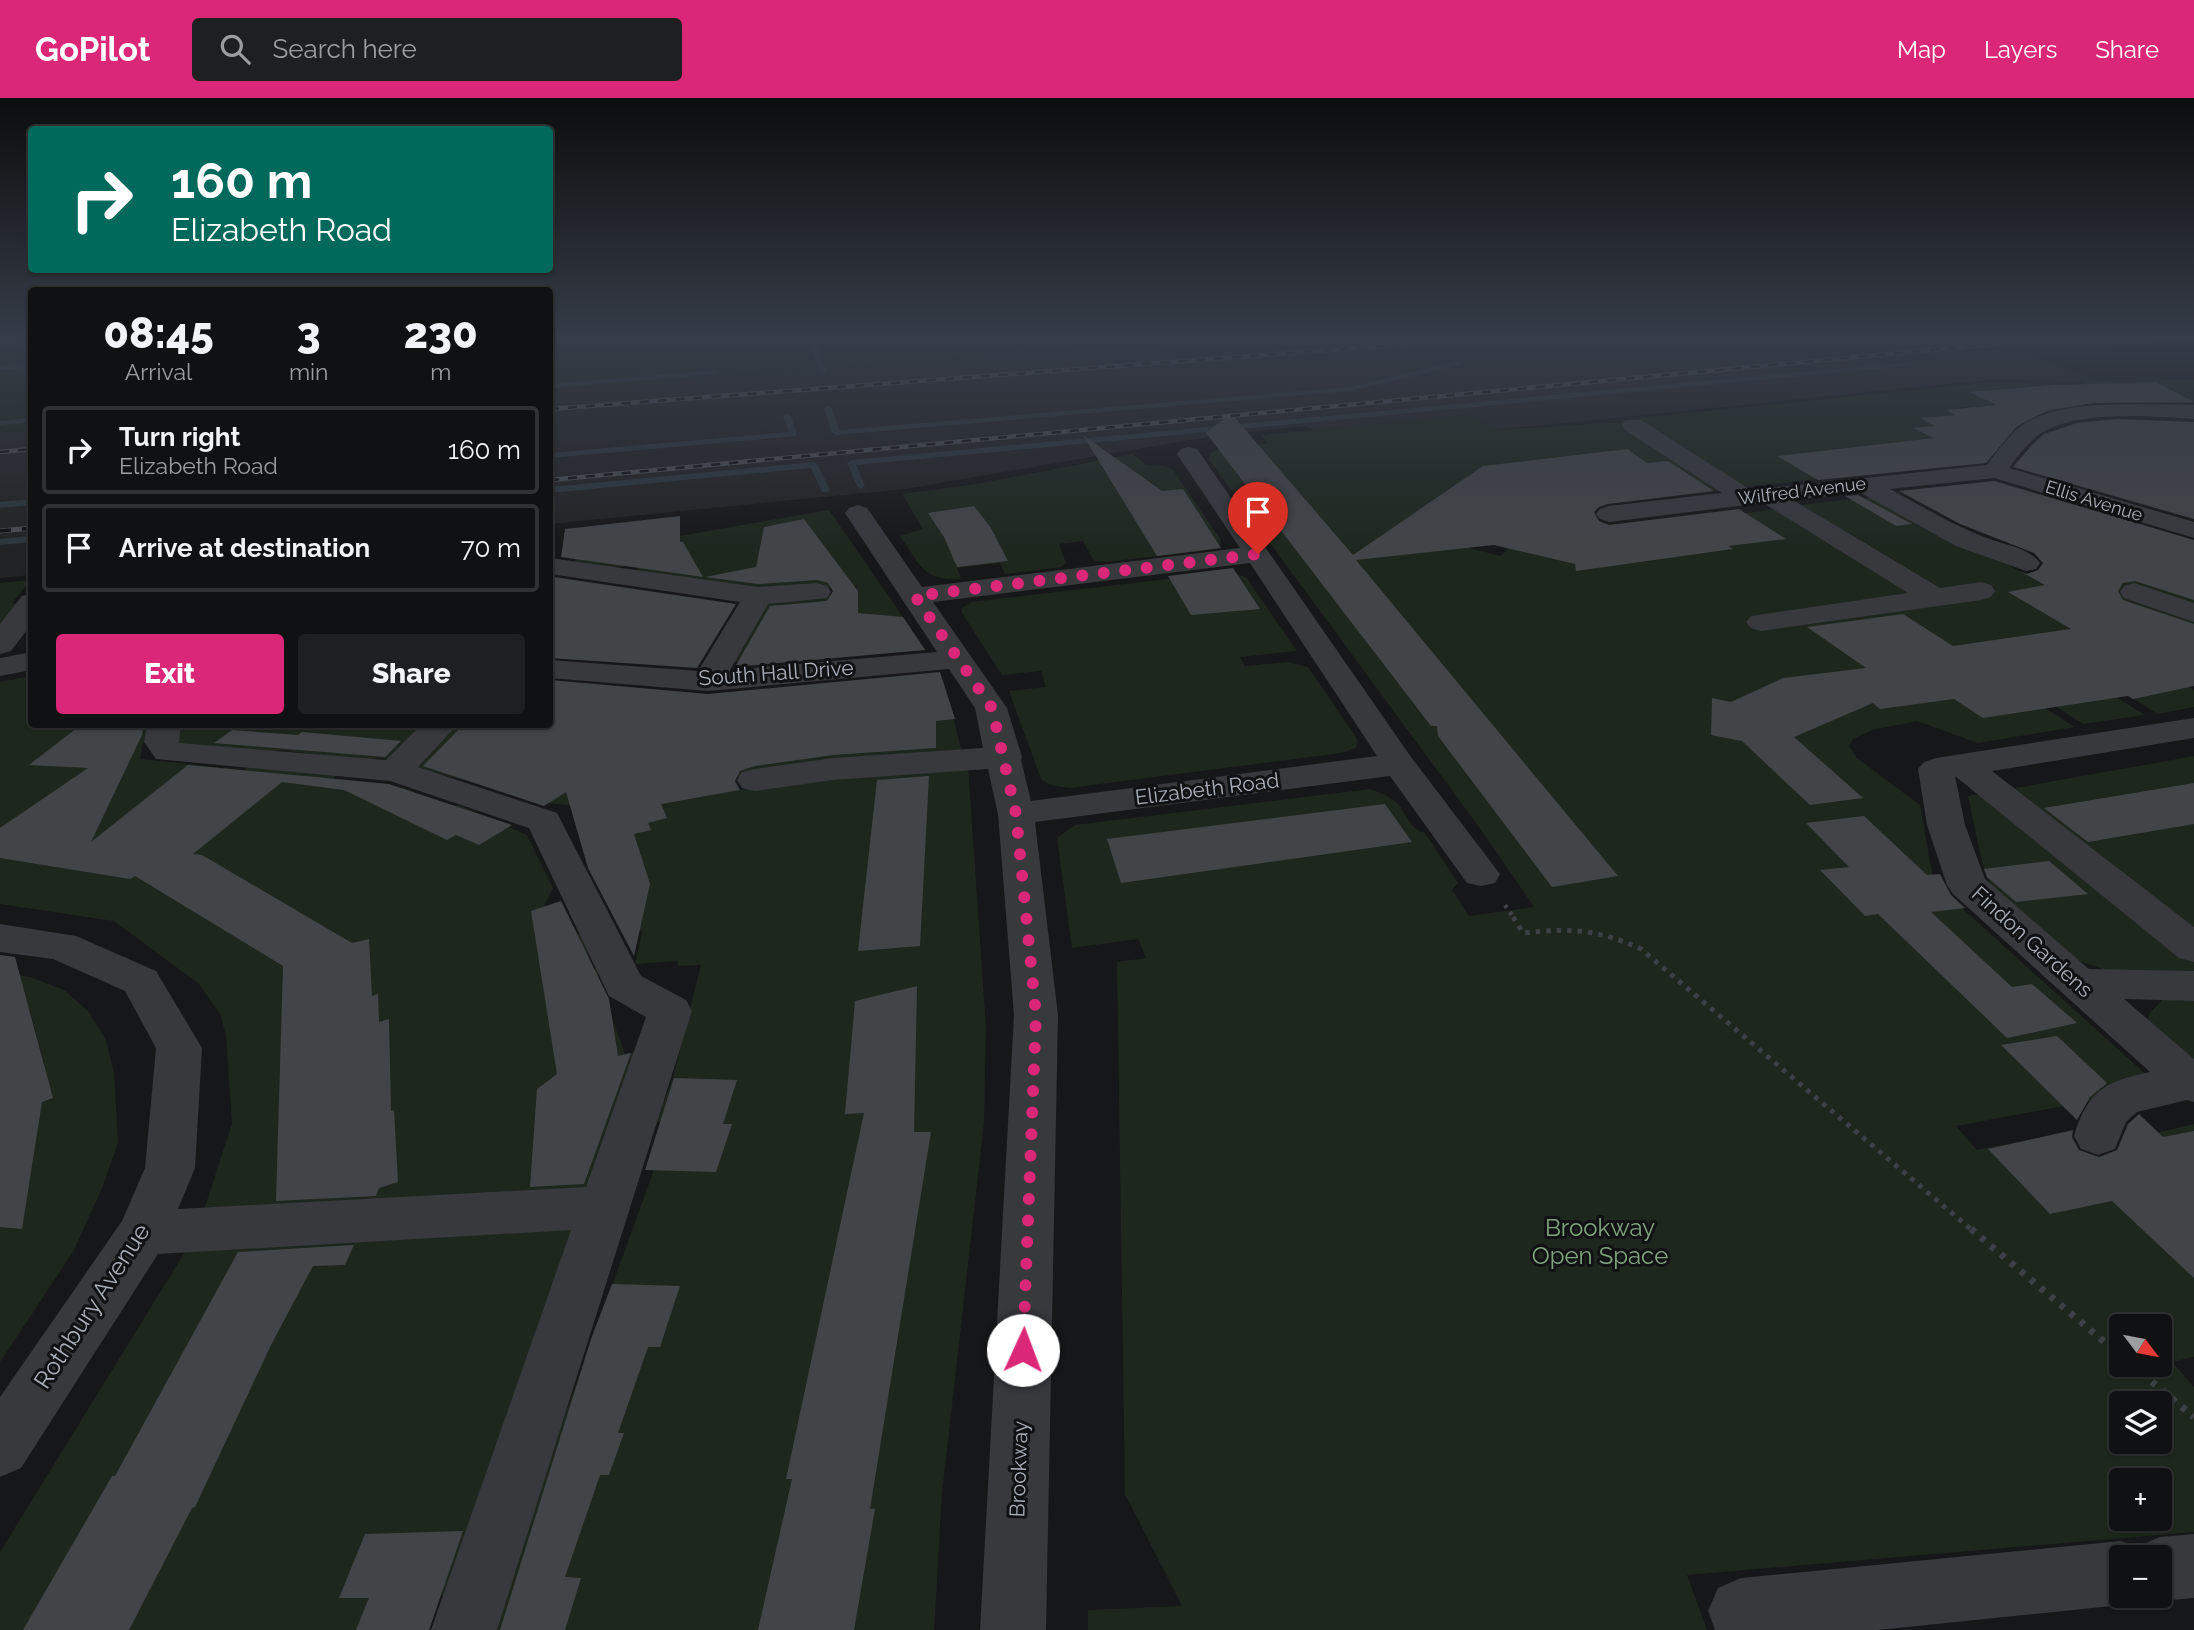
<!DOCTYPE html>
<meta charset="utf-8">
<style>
:root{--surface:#101112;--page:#1e1f20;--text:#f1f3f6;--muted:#9c9d9f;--line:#303132;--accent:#db2777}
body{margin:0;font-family:Raleway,sans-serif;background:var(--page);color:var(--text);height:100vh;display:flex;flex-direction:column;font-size:26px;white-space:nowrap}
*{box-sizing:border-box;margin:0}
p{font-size:23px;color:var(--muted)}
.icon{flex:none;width:38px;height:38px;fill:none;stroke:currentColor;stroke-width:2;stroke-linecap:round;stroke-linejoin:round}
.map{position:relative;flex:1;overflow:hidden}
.sheet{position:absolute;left:28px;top:189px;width:525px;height:441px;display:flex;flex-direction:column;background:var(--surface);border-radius:7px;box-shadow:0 2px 5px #0004,0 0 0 2px var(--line)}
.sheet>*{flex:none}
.top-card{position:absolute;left:28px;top:28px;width:525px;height:147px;border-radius:7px;box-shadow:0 2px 5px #0004,0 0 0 2px var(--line);background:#00695c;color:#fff;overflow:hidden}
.needle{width:46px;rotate:122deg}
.controls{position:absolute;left:2109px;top:1216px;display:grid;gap:14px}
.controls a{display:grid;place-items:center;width:63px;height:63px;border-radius:7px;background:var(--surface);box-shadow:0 2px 5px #0004,0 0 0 2px var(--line);font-size:35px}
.pin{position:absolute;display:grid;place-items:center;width:60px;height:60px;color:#fff;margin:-72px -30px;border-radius:50% 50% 50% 0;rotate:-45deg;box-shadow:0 0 7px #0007}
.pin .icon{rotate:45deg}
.me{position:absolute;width:77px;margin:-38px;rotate:2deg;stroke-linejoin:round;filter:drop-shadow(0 0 5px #0008)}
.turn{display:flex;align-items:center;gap:24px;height:147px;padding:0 28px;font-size:32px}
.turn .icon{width:91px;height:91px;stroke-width:2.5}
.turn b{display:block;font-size:49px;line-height:60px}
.eta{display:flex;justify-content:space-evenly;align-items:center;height:119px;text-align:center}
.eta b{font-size:42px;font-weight:800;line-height:49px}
.button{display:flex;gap:14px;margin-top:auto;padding:14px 28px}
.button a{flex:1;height:80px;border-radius:7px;background:var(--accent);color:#fff;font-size:28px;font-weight:800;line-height:80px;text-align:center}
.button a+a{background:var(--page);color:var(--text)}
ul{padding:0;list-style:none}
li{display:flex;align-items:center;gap:21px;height:88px;margin:0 14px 10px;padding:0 14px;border:4px solid var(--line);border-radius:7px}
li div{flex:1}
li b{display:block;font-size:26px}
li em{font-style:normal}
header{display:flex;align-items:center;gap:42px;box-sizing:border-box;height:98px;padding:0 35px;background:var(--accent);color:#fff}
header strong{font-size:33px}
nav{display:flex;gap:38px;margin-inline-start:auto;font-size:24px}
.search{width:490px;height:63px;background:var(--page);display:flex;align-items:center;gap:18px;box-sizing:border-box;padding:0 24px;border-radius:7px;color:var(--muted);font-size:26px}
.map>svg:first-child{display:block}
.built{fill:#222325}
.green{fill:#1e271e;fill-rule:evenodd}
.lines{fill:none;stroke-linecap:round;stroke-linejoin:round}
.stream{fill:#2c373d;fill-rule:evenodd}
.building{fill:#424548}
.path-far2{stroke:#3d4045;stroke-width:4.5;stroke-dasharray:3.5 5;stroke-linecap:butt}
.path-far1{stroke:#3d4045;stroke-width:5;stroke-dasharray:4.5 6;stroke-linecap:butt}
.path{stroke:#3d4045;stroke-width:7;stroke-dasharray:5 8;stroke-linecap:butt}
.minor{fill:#37393d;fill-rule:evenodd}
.rail-far1-casing{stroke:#4a4d53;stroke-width:4.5}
.rail-casing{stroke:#4a4d53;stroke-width:5}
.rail-far1{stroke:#111213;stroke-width:2.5;stroke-dasharray:9;stroke-linecap:butt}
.rail{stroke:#111213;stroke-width:3.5;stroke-dasharray:11;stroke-linecap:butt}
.route{stroke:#db2777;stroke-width:12;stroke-dasharray:0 21.6}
.labels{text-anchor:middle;stroke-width:6;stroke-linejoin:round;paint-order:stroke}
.far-street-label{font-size:18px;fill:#a8afb9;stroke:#111213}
.street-label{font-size:21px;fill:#a8afb9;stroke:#111213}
.near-park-label{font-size:24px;fill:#81a47f;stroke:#111213}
.near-street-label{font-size:24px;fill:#a8afb9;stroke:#111213}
</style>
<header>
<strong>GoPilot</strong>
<div class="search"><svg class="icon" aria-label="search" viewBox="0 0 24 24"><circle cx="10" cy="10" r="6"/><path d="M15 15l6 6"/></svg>Search here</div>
<nav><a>Map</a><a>Layers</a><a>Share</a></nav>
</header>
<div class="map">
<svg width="2194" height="1532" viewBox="0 0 2194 1532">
<rect width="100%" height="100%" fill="#161718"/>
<g class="built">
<path d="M 1259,239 L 2194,239 L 2029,256 L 2098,283 L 1989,282 L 1495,332 L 1472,317 L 1313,332 L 1306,328 L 1213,338 L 905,391 L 550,426 L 550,292 Z"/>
<path d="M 31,332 L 31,477 L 0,480 L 0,334 Z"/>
</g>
<g class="green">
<path d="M 0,239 L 31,239 L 31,332 L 0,334 Z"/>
<path d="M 550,239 L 1259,239 L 550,292 Z"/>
<path d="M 2194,282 L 2194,304 L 2122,305 L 2079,283 Z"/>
<path d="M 1993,284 L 2025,284 L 2079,308 L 1997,323 L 1967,309 L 1957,310 L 1971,364 L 1735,390 L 1628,321 Z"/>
<path d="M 1472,317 L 1495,332 L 1625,324 L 1727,391 L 1662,399 L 1633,397 L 1454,435 L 1470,450 L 1501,458 L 1508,451 L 1501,449 L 1514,434 L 1611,433 L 1783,410 L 1924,496 L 1746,522 L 1755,530 L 1934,496 L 1792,408 L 1882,398 L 2043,486 L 2085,480 L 2194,444 L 2194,548 L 2149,567 L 2194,592 L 2194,609 L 2158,616 L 2093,576 L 2080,577 L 2145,617 L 2083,626 L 1995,569 L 1994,578 L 2075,629 L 1978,645 L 1917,623 L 1872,632 L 1853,641 L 1849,648 L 1857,660 L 1920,707 L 1932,775 L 1943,793 L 2161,990 L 1956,1028 L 1977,1052 L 2039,1040 L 2052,1044 L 2136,1125 L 2135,1040 L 2194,1026 L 2194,1259 L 2172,1264 L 2194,1289 L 2194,1434 L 1687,1477 L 1707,1532 L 1088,1532 L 1088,1512 L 1182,1508 L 1125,1396 L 1117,864 L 1146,860 L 1138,841 L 1072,850 L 1057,740 L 1075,727 L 1370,691 C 1379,694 1389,698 1397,705 C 1407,716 1409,731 1425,735 L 1458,785 L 1452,792 L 1469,818 L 1534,809 L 1484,736 L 1209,362 L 1211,355 L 1217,352 L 1268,345 L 1261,337 ZM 2121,1228 L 2160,1228 L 2160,1267 L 2121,1267 ZM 2121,1306 L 2160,1306 L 2160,1344 L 2121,1344 ZM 2121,1382 L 2160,1382 L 2160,1421 L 2121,1421 Z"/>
<path d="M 1133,356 L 1146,367 L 1165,368 L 1173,372 L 1221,442 L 1218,449 L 1210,452 L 1106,464 L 1094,463 L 1083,443 L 1059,446 L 1066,465 L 1061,469 L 1005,476 L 1000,465 L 957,470 L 961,481 C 922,483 921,467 900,438 L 923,431 L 902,396 L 977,386 Z"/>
<path d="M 829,412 L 926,552 L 733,564 L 765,501 L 857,495 L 857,488 L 751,495 L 662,479 L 660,475 L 640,478 L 636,466 L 608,471 L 575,464 L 575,456 Z"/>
<path d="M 1227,474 L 1246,479 L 1297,553 L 1240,559 L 1245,568 L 1288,564 L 1308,569 L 1354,636 L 1358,643 L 1356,650 L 1341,655 L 1069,690 L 1050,687 L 1041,681 L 1009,593 L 1046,589 L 1041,573 L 1002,577 L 962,515 L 962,510 L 972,504 Z"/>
<path d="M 31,482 L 12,505 L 21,507 L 0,533 L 0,485 Z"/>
<path d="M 31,578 L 32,626 L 147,627 L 140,661 L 243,672 L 248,669 L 339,675 L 325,688 L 404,690 L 453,711 L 459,707 L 527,737 L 553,790 L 544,809 L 554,832 L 580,836 L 586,846 L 591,871 L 597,870 L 602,896 L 607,895 L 613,923 L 625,956 L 638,953 L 586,1101 L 199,1127 L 232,1026 L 226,938 L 221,918 L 199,886 L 114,823 L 0,806 L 0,584 Z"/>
<path d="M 943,582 L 963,658 L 786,671 L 688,687 L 689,701 L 745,691 L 968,668 L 986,930 L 984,1025 L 942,1395 L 934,1532 L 487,1532 L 671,1025 L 656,1024 L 673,980 L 701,867 L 678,868 L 678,863 L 635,866 L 642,834 L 615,815 L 581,708 L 546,705 L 488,684 L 464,682 L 415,670 L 424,663 L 451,627 L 550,626 L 550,592 L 665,600 Z"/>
<path d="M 175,627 L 431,627 L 395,662 L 376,660 L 371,664 L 281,652 L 270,655 L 175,649 Z"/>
<path d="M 2194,658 L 2194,835 L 2004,692 Z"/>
<path d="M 1987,695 L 2194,857 L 2194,881 L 2106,872 L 2071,860 L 1992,793 L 1982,764 L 1968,698 Z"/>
<path d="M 0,874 L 30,879 L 64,892 L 88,913 L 105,940 L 114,974 L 118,1045 L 102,1090 L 73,1154 L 0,1264 L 0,983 L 44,965 L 30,912 L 17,917 Z"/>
<path d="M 2194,895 L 2194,966 L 2149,927 L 2149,916 L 2164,900 Z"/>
<path d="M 582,1117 L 450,1497 L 436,1497 L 426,1532 L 0,1532 L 0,1454 L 196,1136 Z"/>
</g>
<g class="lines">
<g class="stream">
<path d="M 762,239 L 814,241 L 827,274 L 823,276 L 819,274 L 809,244 L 768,245 Z"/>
<path d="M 1457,263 L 1460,263 L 1460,267 L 1350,293 L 836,337 L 832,335 L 824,310 L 828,308 L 832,310 L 839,332 L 1350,289 Z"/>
<path d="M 1908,264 L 1911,264 L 1911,268 L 856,367 L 865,388 L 861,391 L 857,388 L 847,365 L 851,362 Z"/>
<path d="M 32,266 L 32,270 L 0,272 L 0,268 Z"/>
<path d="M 715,272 L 719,274 L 718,276 L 550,290 L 550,286 Z"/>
<path d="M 787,316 L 791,318 L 797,338 L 550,360 L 550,355 L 789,334 L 783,318 Z"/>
<path d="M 32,320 L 32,324 L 0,327 L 0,323 Z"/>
<path d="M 814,364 L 818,367 L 830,392 L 828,394 L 822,394 L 811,370 L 550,395 L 550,389 Z"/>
<path d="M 32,401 L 32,407 L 0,410 L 0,404 Z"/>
<path d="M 32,438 L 32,444 L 0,447 L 0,441 Z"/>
</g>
</g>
<g class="building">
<path d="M 2156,284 L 2194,304 L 2094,305 L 2049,312 L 2017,328 L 1986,365 L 1818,382 L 1777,358 L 1934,340 L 1913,330 L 1935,328 L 1920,320 L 1956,317 L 1946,312 L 1997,307 L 1969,294 L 2054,287 Z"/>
<path d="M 1231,315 L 1353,457 L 1483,368 L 1627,351 L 1647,365 L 1668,363 L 1714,393 L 1608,406 L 1599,409 L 1594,414 L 1599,423 L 1609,427 L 1739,411 L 1786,441 L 1728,448 L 1733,451 L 1576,473 L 1575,466 L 1494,447 L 1356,462 L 1618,778 L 1552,789 L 1438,638 L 1437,628 L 1431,628 L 1206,335 Z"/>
<path d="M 2117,321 L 2194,324 L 2194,421 L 2013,369 L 2031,348 L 2044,336 L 2077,325 Z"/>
<path d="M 1083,337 L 1162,393 L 1183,391 L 1221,450 L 1157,458 Z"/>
<path d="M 1994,383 L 2194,442 L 2194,502 L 2135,483 L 2123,485 L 2118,493 L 2123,502 L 2194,526 L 2194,588 L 2133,601 L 2128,598 L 1983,620 L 1954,601 L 1880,611 L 1873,605 L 1794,639 L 1863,700 L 1810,707 L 1742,643 L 1711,637 L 1712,600 L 1731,604 L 1783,580 L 1866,570 L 1807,529 L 1903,516 L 1953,548 L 2071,531 L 2008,494 L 2045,487 L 2021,474 L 2027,476 L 2038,472 L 2043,465 L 2034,455 L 1960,426 L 1899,393 Z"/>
<path d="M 1858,397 L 1912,426 L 1896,428 L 1845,398 Z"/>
<path d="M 974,408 L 991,430 L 1008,463 L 957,469 L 944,439 L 928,415 Z"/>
<path d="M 680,418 L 680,444 L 683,444 L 703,479 L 561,459 L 565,431 Z"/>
<path d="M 804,421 L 858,493 L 858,515 L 903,519 L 925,552 L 735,569 L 770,508 L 827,503 L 833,493 L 828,485 L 817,482 L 758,486 L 705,479 L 756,469 L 764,429 Z"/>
<path d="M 1233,470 L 1260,511 L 1191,517 L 1168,478 Z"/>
<path d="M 554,479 L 736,506 L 697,570 L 550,560 L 550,483 Z"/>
<path d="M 940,574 L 955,621 L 936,623 L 936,650 L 833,657 L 755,668 L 740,673 L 735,683 L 740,692 L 661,706 L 667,720 L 648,725 L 651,732 L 634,736 L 650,786 L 634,858 L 588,770 L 566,694 L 544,708 L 423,668 L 464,626 L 550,626 L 550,582 L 708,596 Z"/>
<path d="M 82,626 L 144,626 L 142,637 L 91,744 L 188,667 L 389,686 L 512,727 L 479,747 L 456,737 L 447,742 L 344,692 L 282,684 L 193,756 L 202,757 L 352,845 L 369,841 L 372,898 L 378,896 L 379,924 L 389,921 L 391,1013 L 394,1012 L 398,1084 L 379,1090 L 376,1098 L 276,1103 L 283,868 L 135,778 L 130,781 L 0,760 L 0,730 L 88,670 L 29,667 Z"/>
<path d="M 232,632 L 298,637 L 302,634 L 401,643 L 385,659 L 214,645 Z"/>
<path d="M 929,678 L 920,848 L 858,853 L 877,682 Z"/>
<path d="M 2194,685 L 2194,726 L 2088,744 L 2044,710 Z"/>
<path d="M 1385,706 L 1412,744 L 1121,785 L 1107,741 Z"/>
<path d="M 1864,718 L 1927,777 L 1940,776 L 1951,797 L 1965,810 L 1931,814 L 2012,889 L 2032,886 L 2077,925 L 2007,940 L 1878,816 L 1865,818 L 1820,772 L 1849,769 L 1806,725 Z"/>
<path d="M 2049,763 L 2088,796 L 2016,804 L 1987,779 L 1984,771 Z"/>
<path d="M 561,803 L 609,901 L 618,958 L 631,955 L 584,1086 L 530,1089 L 537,991 L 557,976 L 531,813 Z"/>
<path d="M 0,857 L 15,859 L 53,1000 L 42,1004 L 22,1131 L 0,1129 Z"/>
<path d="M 917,888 L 914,1034 L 931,1034 L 870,1411 L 875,1411 L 854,1532 L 758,1532 L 792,1381 L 786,1381 L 864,1015 L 845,1016 L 855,903 Z"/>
<path d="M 2057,938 L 2107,985 L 2090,999 L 2077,1022 L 2001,947 Z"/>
<path d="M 674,980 L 737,982 L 723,1026 L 732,1026 L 716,1074 L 645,1072 Z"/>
<path d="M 2139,1016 L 2163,1039 L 2194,1033 L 2194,1180 L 2112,1103 L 2050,1116 L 1988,1051 L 2073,1032 L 2072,1039 L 2079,1052 L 2099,1059 L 2117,1052 L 2128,1026 Z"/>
<path d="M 354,1147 L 345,1167 L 313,1168 L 272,1245 L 195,1409 L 192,1410 L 129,1532 L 23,1532 L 112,1378 L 115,1378 L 238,1154 Z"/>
<path d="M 612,1186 L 680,1188 L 660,1249 L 648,1249 L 618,1335 L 624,1335 L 609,1377 L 600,1377 L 565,1479 L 581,1480 L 565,1532 L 500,1532 L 591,1241 Z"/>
<path d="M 463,1433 L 429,1532 L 356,1532 L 369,1500 L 339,1500 L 365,1436 Z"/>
</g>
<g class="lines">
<path class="path-far2" d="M 1505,807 L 1514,820"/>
<path class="path-far1" d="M 1513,819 L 1523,835 C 1570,830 1597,831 1641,851 L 1973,1133"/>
<g class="path">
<path d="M 1971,1131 L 2121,1258"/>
<path d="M 2132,1267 L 2194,1319"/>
</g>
<g class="minor">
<path d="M 2137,306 L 2194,307 L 2194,321 C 2152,318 2080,312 2043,334 C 2029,343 2019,356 2009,370 L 2194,424 L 2194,440 L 1994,380 L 1890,391 C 1927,411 1962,433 2002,445 C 2016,449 2031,453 2040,465 L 2036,471 L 2026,473 L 1956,448 L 1859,394 L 1793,402 L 1940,490 L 1981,484 L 1991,487 L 1995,493 L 1991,499 L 1981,502 L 1761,533 L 1751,530 L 1746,524 L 1751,518 L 1908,495 L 1763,405 L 1609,424 L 1600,421 L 1596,416 L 1600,411 L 1609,408 L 1722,395 L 1625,332 L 1622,327 L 1625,322 L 1641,322 L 1751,392 L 1987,367 C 1998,352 2009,336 2024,326 C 2056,306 2101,307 2137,306 Z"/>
<path d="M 1189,349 L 1197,351 L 1411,659 L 1500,776 L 1495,785 L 1481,788 L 1467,785 L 1390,678 L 1035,724 L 1058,917 L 1046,1532 L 980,1532 L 1014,917 L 998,716 L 988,671 L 833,682 L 755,693 L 742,690 L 737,682 L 742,674 L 755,671 L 833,660 L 983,650 L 975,610 L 949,571 L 708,593 L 550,580 L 550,562 L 698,573 L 740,504 L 550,476 L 550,460 L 758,489 L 817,485 L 827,488 L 831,494 L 827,500 L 768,506 L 730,572 L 937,554 L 845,415 L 849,410 L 858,407 L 867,410 L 922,489 L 1240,450 L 1177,356 L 1181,351 ZM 1250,465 L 1377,658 L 1031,703 L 1021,662 L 1022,659 L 1007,610 L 933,504 Z"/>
<path d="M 2134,485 L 2194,505 L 2194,524 L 2124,500 L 2120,494 L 2124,488 Z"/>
<path d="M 32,495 L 32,525 L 11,553 L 0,556 L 0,526 L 22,498 Z"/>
<path d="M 32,554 L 32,572 L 0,578 L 0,560 Z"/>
<path d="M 2194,620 L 2194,640 L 1992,673 L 2194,829 L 2194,864 L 2179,860 L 1955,678 L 1965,727 L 1985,781 L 2089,871 L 2194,873 L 2194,903 L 2124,901 L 2194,961 L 2194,1004 L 2187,1002 L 2137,1014 L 2126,1024 L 2115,1051 L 2098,1057 L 2081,1051 L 2074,1038 C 2087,993 2106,983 2150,974 L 1953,796 L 1947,787 L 1927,727 L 1918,671 L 1924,664 L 1936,660 Z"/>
<path d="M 147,626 L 181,626 L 179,645 L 386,662 L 422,626 L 458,626 L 418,669 L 557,715 L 641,878 L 686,902 L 692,913 L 497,1532 L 431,1532 L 571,1132 L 158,1156 L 21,1370 L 0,1379 L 0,1299 L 122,1123 L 145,1070 L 156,950 L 125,893 L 53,861 L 0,854 L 0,826 L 76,838 L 156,873 L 202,950 L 195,1070 L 178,1111 L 586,1089 L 646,919 L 609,898 L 529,730 L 390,683 L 156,661 L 144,644 Z"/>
<path d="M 2194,1436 L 2194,1500 L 2160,1503 L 2147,1498 L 2160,1498 L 2160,1460 L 2121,1460 L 2121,1498 L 2143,1498 L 2121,1507 L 1878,1532 L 1715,1532 L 1708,1513 L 1718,1490 L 1741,1480 L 2121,1443 L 2137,1449 L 2160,1439 Z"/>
</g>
<g class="rail-far1-casing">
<g id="rail-far1">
<path d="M 550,311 L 1502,239"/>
<path d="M 0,354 L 32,351"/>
<path d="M 550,382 L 2070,239"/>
</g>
</g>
<g class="rail-casing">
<path id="rail" d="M 0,433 L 32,430"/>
</g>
<use href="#rail-far1" class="rail-far1"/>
<use href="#rail" class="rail"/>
</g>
<linearGradient id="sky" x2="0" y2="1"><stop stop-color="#0c0d0d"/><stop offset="0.53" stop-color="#363c48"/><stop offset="1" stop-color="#363c48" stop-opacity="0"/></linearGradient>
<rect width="2194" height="453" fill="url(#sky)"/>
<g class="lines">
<path class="route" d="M 1023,1252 L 1036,917 L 1016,716 L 992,610 L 915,498 L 1258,456"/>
</g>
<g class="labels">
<g class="far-street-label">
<text transform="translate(1802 393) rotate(-7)" y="6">Wilfred Avenue</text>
<text transform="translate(2094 403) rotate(17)" y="6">Ellis Avenue</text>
</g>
<g class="street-label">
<text transform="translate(776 575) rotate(-4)" y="7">South Hall Drive</text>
<text transform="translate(1207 691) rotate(-7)" y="7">Elizabeth Road</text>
<text transform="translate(2032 844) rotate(42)" y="7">Findon Gardens</text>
<text transform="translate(1019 1371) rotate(-88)" y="7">Brookway</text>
</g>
<g class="near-park-label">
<text x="1600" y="1138">Brookway<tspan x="1600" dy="28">Open Space</tspan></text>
</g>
<g class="near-street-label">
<text transform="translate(92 1208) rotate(-57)" y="8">Rothbury Avenue</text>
</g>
</g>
</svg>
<div class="controls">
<a><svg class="needle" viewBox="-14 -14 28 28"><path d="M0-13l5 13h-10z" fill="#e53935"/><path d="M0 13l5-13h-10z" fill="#9c9d9f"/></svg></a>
<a><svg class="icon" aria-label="layers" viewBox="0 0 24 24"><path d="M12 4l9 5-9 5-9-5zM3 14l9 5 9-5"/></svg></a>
<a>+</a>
<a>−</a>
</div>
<div class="pin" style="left:1258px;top:456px;background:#d93025"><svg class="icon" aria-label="arrive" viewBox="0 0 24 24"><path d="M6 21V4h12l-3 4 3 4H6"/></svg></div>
<svg class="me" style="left:1023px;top:1252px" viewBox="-20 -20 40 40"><circle r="19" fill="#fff"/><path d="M0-13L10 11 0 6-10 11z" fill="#db2777"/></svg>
<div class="top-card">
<div class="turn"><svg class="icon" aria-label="right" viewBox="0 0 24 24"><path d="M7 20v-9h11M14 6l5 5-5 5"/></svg><div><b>160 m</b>Elizabeth Road</div></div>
</div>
<section class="sheet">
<div class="eta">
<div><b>08:45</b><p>Arrival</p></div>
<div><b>3</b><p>min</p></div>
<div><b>230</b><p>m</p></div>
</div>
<ul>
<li><svg class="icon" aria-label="right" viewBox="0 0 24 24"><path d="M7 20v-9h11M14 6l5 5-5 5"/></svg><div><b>Turn right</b><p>Elizabeth Road</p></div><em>160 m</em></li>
<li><svg class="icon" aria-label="arrive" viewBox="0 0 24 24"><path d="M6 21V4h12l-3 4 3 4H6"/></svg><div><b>Arrive at destination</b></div><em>70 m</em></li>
</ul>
<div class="button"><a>Exit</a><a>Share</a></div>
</section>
</div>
